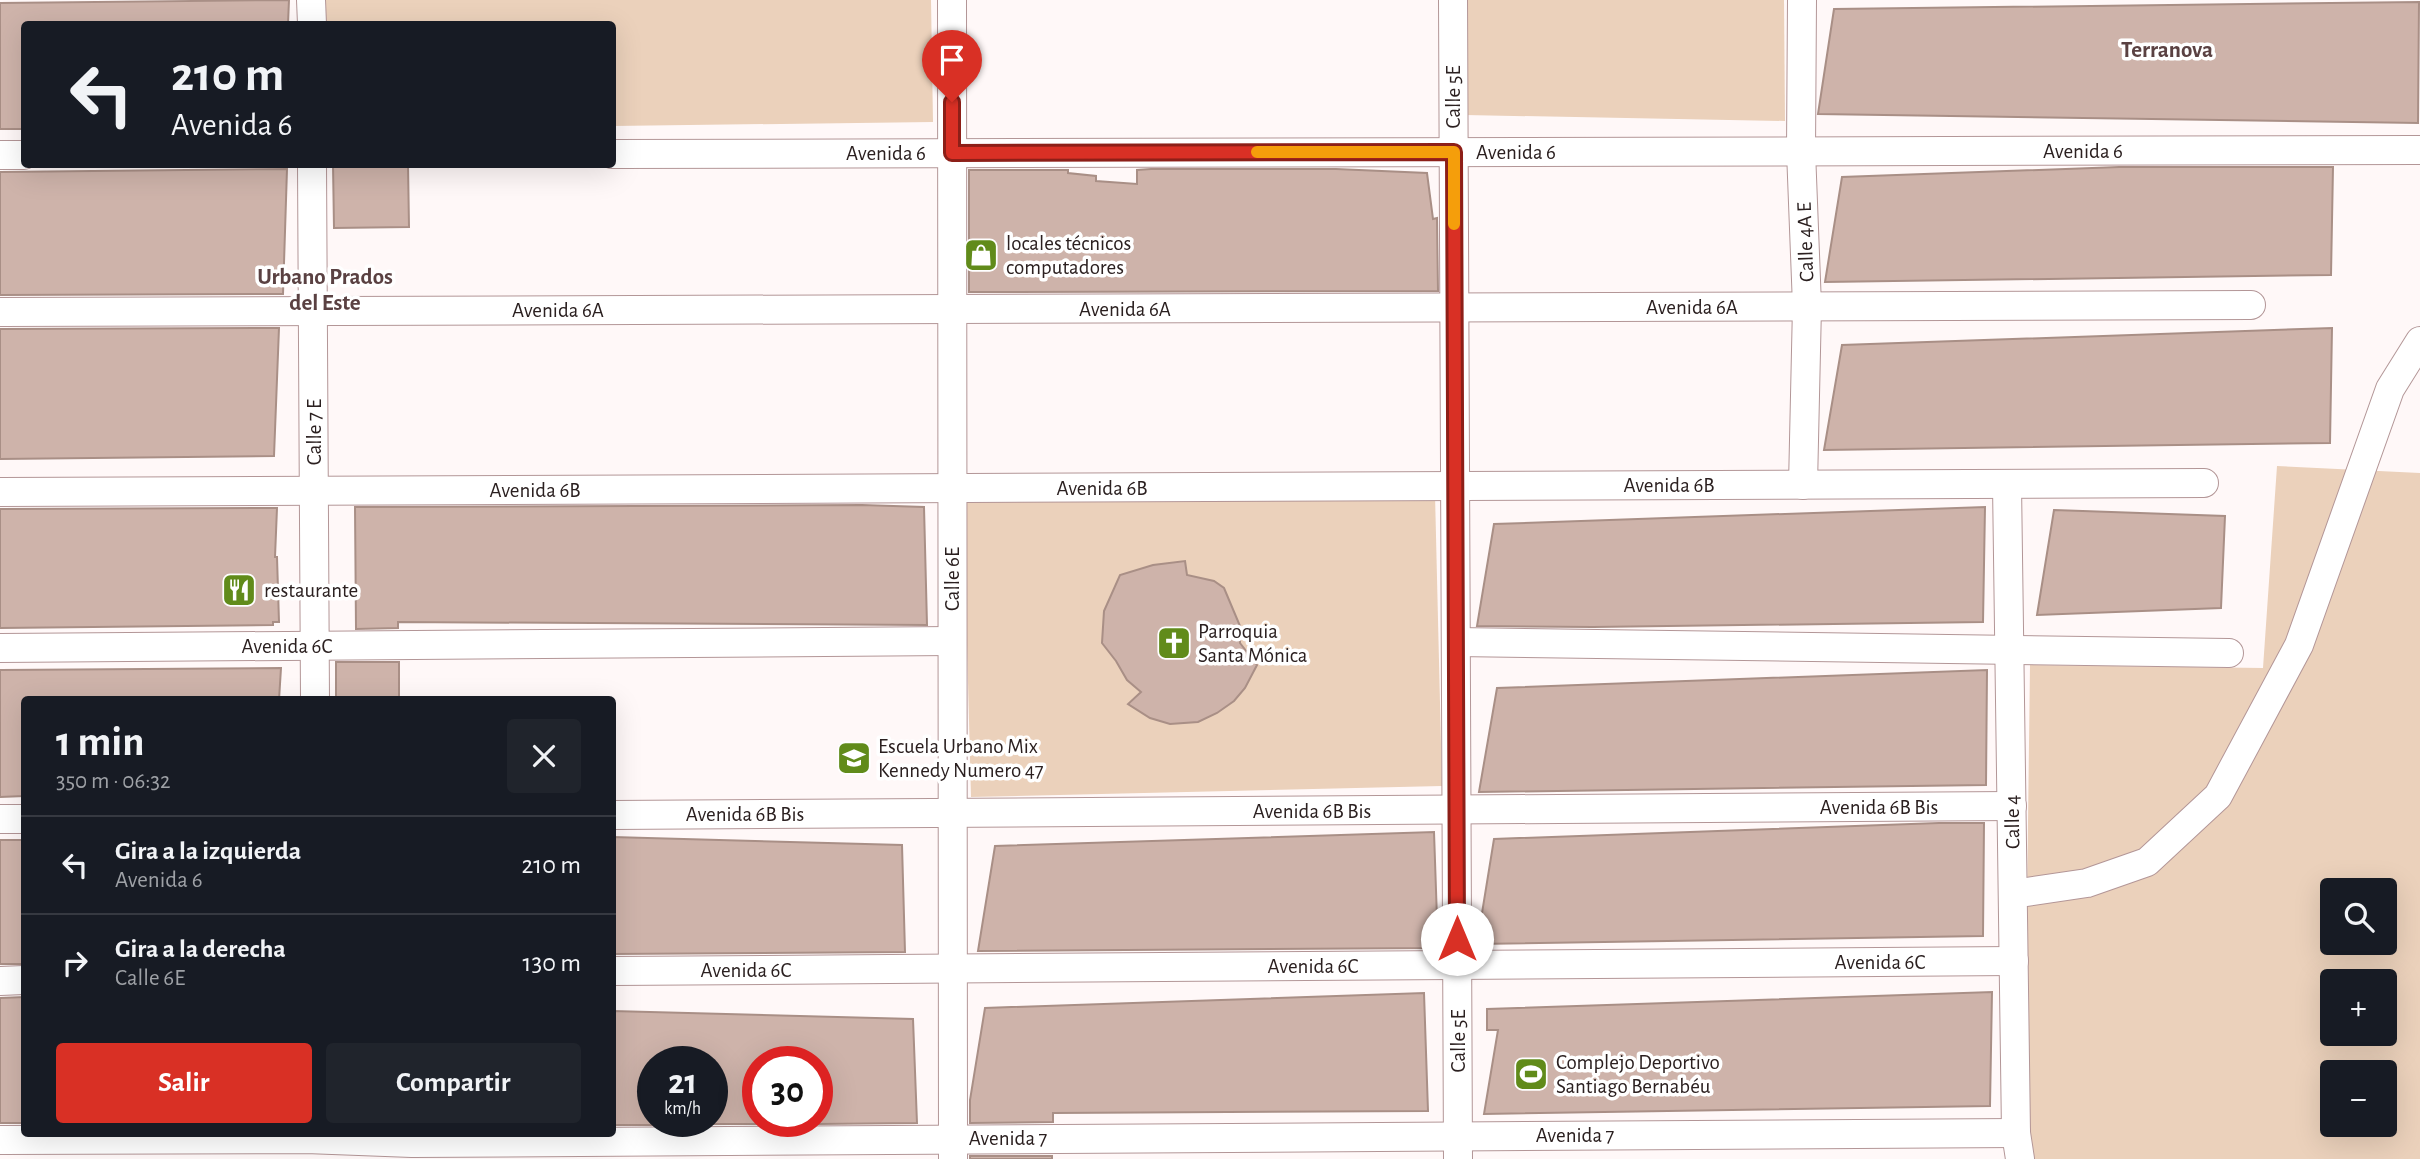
<!DOCTYPE html>
<html lang="es">
<meta charset="utf-8">
<style>
:root{--surface:#171b24;--page:#20242c;--text:#f1f3f6;--muted:#9ea1a6;--line:#363941;--accent:#d93025}
body{margin:0;font-family:"Alegreya Sans",sans-serif;background:var(--page);color:var(--text);height:100vh;display:flex;flex-direction:column;font-size:26px;white-space:nowrap}
*{box-sizing:border-box;margin:0}
p{font-size:23px;color:var(--muted)}
.icon{flex:none;width:38px;height:38px;fill:none;stroke:currentColor;stroke-width:2;stroke-linecap:round;stroke-linejoin:round}
.map{position:relative;flex:1;overflow:hidden}
.panel{position:absolute;left:21px;top:696px;width:595px;height:441px;display:flex;flex-direction:column;background:var(--surface);border-radius:7px;box-shadow:0 7px 28px #0002}
.panel>*{flex:none}
.banner{position:absolute;left:21px;top:21px;width:595px;height:147px;border-radius:7px;box-shadow:0 7px 28px #0002;background:#171b24;color:var(--text);overflow:hidden}
.tools{position:absolute;left:2320px;top:878px;display:grid;gap:14px}
.tools a{display:grid;place-items:center;width:77px;height:77px;border-radius:7px;background:var(--surface);box-shadow:0 7px 28px #0002;font-size:35px}
.speed{position:absolute;left:637px;top:1046px;display:flex;gap:14px;font-size:35px;font-weight:700;text-align:center}
.speed>*{display:grid;place-content:center;width:91px;height:91px;border-radius:50%;background:var(--surface);box-shadow:0 7px 28px #0002;line-height:1}
.speed small{font-size:18px;font-weight:400}
.speed .limit{border:10px solid #d22;background:#fff;color:#111}
.pin{position:absolute;display:grid;place-items:center;width:60px;height:60px;color:#fff;margin:-72px -30px;border-radius:50% 50% 50% 0;rotate:-45deg;box-shadow:0 0 7px #0007}
.pin .icon{rotate:45deg}
.me{position:absolute;width:77px;margin:-38px;rotate:0deg;stroke-linejoin:round;filter:drop-shadow(0 0 5px #0008)}
.turn{display:flex;align-items:center;gap:24px;height:147px;padding:0 35px;font-size:32px}
.turn .icon{width:91px;height:91px;stroke-width:2.5}
.turn b{display:block;font-size:49px;line-height:60px}
.round{display:grid;place-items:center;flex:none;width:74px;height:74px;border-radius:7px;background:var(--page)}
.summary{display:flex;align-items:center;justify-content:space-between;height:119px;padding:0 35px}
h1{font-size:42px;font-weight:700;line-height:52px}
.cta{display:flex;gap:14px;margin-top:auto;padding:14px 35px}
.cta a{flex:1;height:80px;border-radius:7px;background:var(--accent);color:#fff;font-size:28px;font-weight:700;line-height:80px;text-align:center}
.cta a+a{background:var(--page);color:var(--text)}
ul{padding:0;list-style:none}
li{display:flex;align-items:center;gap:21px;height:98px;padding:0 35px;border-top:2px solid var(--line)}
li div{flex:1}
li b{display:block;font-size:26px}
li em{font-style:normal}
.map>svg:first-child{display:block}
.green{fill:#ebd1bb;fill-rule:evenodd}
.building{fill:#ceb3aa;stroke:#a98f86;stroke-width:2}
.lines{fill:none;stroke-linecap:round;stroke-linejoin:round}
.street-casing{stroke:#b39697;stroke-width:30}
.street{stroke:#fff;stroke-width:28}
.route-casing{stroke:#8d1f18;stroke-width:18}
.route{stroke:#d93025;stroke-width:12}
.slow{stroke:#f59e0b;stroke-width:12}
.labels{text-anchor:middle;stroke-width:7;stroke-linejoin:round;paint-order:stroke}
.street-label{font-size:21px;fill:#2b2020;stroke:#fff}
.poi-label{font-size:21px;fill:#2b2020;stroke:#fff;text-anchor:start}
.neighbourhood-label{font-size:23px;font-weight:bold;fill:#5a4142;stroke:#fff}
</style>
<div class="map">
<svg width="2420" height="1159" viewBox="0 0 2420 1159">
<rect width="100%" height="100%" fill="#fff8f8"/>
<g class="green">
<path d="M 321,0 L 931,0 L 933,122 L 613,126 L 612,24 L 321,24 Z"/>
<path d="M 1465,0 L 1784,0 L 1785,121 L 1465,115 Z"/>
<path d="M 2277,466 L 2420,473 L 2420,1159 L 2029,1159 L 2024,1138 L 2030,665 L 2263,668 ZM 2333,891 L 2385,891 L 2385,943 L 2333,943 ZM 2333,982 L 2385,982 L 2385,1034 L 2333,1034 ZM 2333,1073 L 2385,1073 L 2385,1125 L 2333,1125 Z"/>
<path d="M 963,490 L 1435,494 L 1442,786 L 971,797 Z"/>
</g>
<g class="building">
<path d="M 289,0 L 288,24 L 24,24 L 24,129 L 0,129 L 0,3 Z"/>
<path d="M 2419,2 L 2418,123 L 1818,114 L 1834,9 Z"/>
<path d="M 333,164 L 408,164 L 409,227 L 334,228 Z"/>
<path d="M 2119,167 L 2333,167 L 2331,275 L 1825,282 L 1842,177 Z"/>
<path d="M 287,169 L 283,294 L 0,295 L 0,172 Z"/>
<path d="M 1151,169 L 1336,169 L 1427,173 L 1433,219 L 1437,218 L 1438,291 L 969,292 L 969,170 L 1068,170 L 1068,173 L 1096,176 L 1096,181 L 1137,184 L 1137,170 Z"/>
<path d="M 279,328 L 274,456 L 0,459 L 0,329 Z"/>
<path d="M 2332,328 L 2330,443 L 1824,450 L 1842,345 Z"/>
<path d="M 862,505 L 924,507 L 927,625 L 398,622 L 398,628 L 356,629 L 355,507 Z"/>
<path d="M 1985,507 L 1983,622 L 1593,627 L 1477,626 L 1494,524 Z"/>
<path d="M 277,508 L 275,557 L 277,557 L 279,622 L 273,622 L 273,625 L 0,628 L 0,509 Z"/>
<path d="M 2054,510 L 2225,516 L 2221,608 L 2037,615 Z"/>
<path d="M 1185,561 L 1187,575 L 1214,581 L 1224,588 L 1240,626 L 1240,643 L 1257,665 L 1245,688 L 1234,701 L 1217,713 L 1198,722 L 1170,724 L 1150,718 L 1128,704 L 1141,692 L 1127,680 L 1116,661 L 1102,643 L 1104,611 L 1120,575 L 1153,565 Z"/>
<rect x="336" y="662" width="63" height="38"/>
<path d="M 281,668 L 279,700 L 24,700 L 24,796 L 0,797 L 0,670 Z"/>
<path d="M 1987,670 L 1986,785 L 1479,792 L 1497,688 Z"/>
<path d="M 1939,823 L 1984,823 L 1983,936 L 1477,944 L 1494,839 Z"/>
<path d="M 1434,832 L 1438,948 L 978,951 L 995,846 Z"/>
<path d="M 612,837 L 902,845 L 905,952 L 612,954 Z"/>
<rect x="0" y="840" width="24" height="124"/>
<path d="M 1992,992 L 1990,1106 L 1484,1114 L 1498,1030 L 1487,1030 L 1487,1009 Z"/>
<path d="M 1424,993 L 1428,1111 L 1053,1113 L 1053,1122 L 970,1123 L 970,1100 L 985,1008 Z"/>
<path d="M 24,997 L 24,1123 L 0,1123 L 0,998 Z"/>
<path d="M 612,1011 L 913,1019 L 917,1123 L 817,1124 L 817,1062 L 758,1062 L 758,1124 L 712,1124 L 712,1062 L 653,1062 L 653,1125 L 612,1125 Z"/>
<rect x="970" y="1156" width="82" height="3"/>
</g>
<g class="lines">
<g class="street-casing">
<g id="street">
<path d="M 311,0 L 312,24"/>
<path d="M 952,0 L 953,1159"/>
<path d="M 1453,0 L 1458,1159"/>
<path d="M 1802,0 L 1801,151 L 1807,306 L 1803,485"/>
<path d="M 612,154 L 2420,150"/>
<path d="M 0,155 L 24,155"/>
<path d="M 312,164 L 315,700"/>
<path d="M 0,312 L 2251,305"/>
<path d="M 2007,484 L 2016,1133 L 2020,1159"/>
<path d="M 0,492 L 2204,483"/>
<path d="M 1456,642 L 2229,653"/>
<path d="M 0,648 L 952,641"/>
<path d="M 612,815 L 2012,806"/>
<path d="M 0,819 L 24,819"/>
<path d="M 2013,894 L 2087,883 L 2147,862 L 2218,796 L 2299,645 L 2390,389 L 2420,341"/>
<path d="M 612,971 L 2014,961"/>
<path d="M 0,981 L 24,980"/>
<path d="M 0,1140 L 306,1139 L 412,1143 L 2016,1133"/>
</g>
</g>
<use href="#street" class="street"/>
</g>
<g class="lines">
<g class="route-casing">
<path id="route" d="M 952,102 L 952,153 L 1454,152 L 1457,939"/>
</g>
<use href="#route" class="route"/>
<path class="slow" d="M 1257,152 L 1454,152 L 1454,224"/>
</g>
<defs>
<g id="shop-square" transform="scale(1.75)"><rect x="-9" y="-9" width="18" height="18" rx="4" fill="#618b1a" stroke="#fff"/><path d="M-5-2.5h2.3a2.7 3.5 0 0 1 5.4 0H5L5.5 6h-11ZM-1.5-2.5h3a1.5 2.3 0 0 0-3 0Z" fill="#fff"/></g>
<g id="restaurant-square" transform="scale(1.75)"><rect x="-9" y="-9" width="18" height="18" rx="4" fill="#618b1a" stroke="#fff"/><path d="M-5-6h1v4h1v-4h1v4h1v-4h1v5L-1.5 .5V6h-2V.5L-5-1ZM5-6V6H3V1.5H1.5Q1.5-4 5-6Z" fill="#fff"/></g>
<g id="church-square" transform="scale(1.75)"><rect x="-9" y="-9" width="18" height="18" rx="4" fill="#618b1a" stroke="#fff"/><path d="M-1.2-6h2.4v3.5h3.3v2.4h-3.3V6h-2.4V-.1h-3.3v-2.4h3.3Z" fill="#fff"/></g>
<g id="school-square" transform="scale(1.75)"><rect x="-9" y="-9" width="18" height="18" rx="4" fill="#618b1a" stroke="#fff"/><path d="M0-5L7-2L0 1L-7-2ZM-4 1L0 2.5L4 1V4Q0 6-4 4Z" fill="#fff"/></g>
<g id="stadium-square" transform="scale(1.75)"><rect x="-9" y="-9" width="18" height="18" rx="4" fill="#618b1a" stroke="#fff"/><path d="M0-5a6.5 5 0 1 0 0 10a6.5 5 0 1 0 0-10ZM-3.5-1.8h7v3.6h-7Z" fill="#fff"/></g>
</defs>
<g fill-rule="evenodd">
<use href="#shop-square" x="981" y="255"/>
<use href="#restaurant-square" x="239" y="590"/>
<use href="#church-square" x="1174" y="643"/>
<use href="#school-square" x="854" y="758"/>
<use href="#stadium-square" x="1531" y="1074"/>
</g>
<g class="labels">
<g class="street-label">
<text transform="translate(1453 97) rotate(-90)" y="7">Calle 5E</text>
<text x="2083" y="158">Avenida 6</text>
<text x="1516" y="159">Avenida 6</text>
<text x="886" y="160">Avenida 6</text>
<text transform="translate(1805 242) rotate(-92)" y="7">Calle 4A E</text>
<text x="1692" y="314">Avenida 6A</text>
<text x="1125" y="316">Avenida 6A</text>
<text x="558" y="317">Avenida 6A</text>
<text transform="translate(314 432) rotate(-90)" y="7">Calle 7 E</text>
<text x="1669" y="492">Avenida 6B</text>
<text x="1102" y="495">Avenida 6B</text>
<text x="535" y="497">Avenida 6B</text>
<text transform="translate(952 579) rotate(-90)" y="7">Calle 6E</text>
<text x="287" y="653">Avenida 6C</text>
<text x="1879" y="814">Avenida 6B Bis</text>
<text x="1312" y="818">Avenida 6B Bis</text>
<text x="745" y="821">Avenida 6B Bis</text>
<text transform="translate(2012 822) rotate(-91)" y="7">Calle 4</text>
<text x="1880" y="969">Avenida 6C</text>
<text x="1313" y="973">Avenida 6C</text>
<text x="746" y="977">Avenida 6C</text>
<text transform="translate(1458 1041) rotate(-90)" y="7">Calle 5E</text>
<text x="1575" y="1142">Avenida 7</text>
<text x="1008" y="1145">Avenida 7</text>
</g>
<g class="poi-label">
<text x="1006" y="250">locales técnicos<tspan x="1006" dy="24">computadores</tspan></text>
<text x="264" y="597">restaurante</text>
<text x="1198" y="638">Parroquia<tspan x="1198" dy="24">Santa Mónica</tspan></text>
<text x="878" y="753">Escuela Urbano Mix<tspan x="878" dy="24">Kennedy Numero 47</tspan></text>
<text x="1556" y="1069">Complejo Deportivo<tspan x="1556" dy="24">Santiago Bernabéu</tspan></text>
</g>
<g class="neighbourhood-label">
<text x="2167" y="57">Terranova</text>
<text x="325" y="284">Urbano Prados<tspan x="325" dy="26">del Este</tspan></text>
</g>
</g>
</svg>
<div class="tools">
<a><svg class="icon" aria-label="search" viewBox="0 0 24 24"><circle cx="10" cy="10" r="6"/><path d="M15 15l6 6"/></svg></a>
<a>+</a>
<a>−</a>
</div>
<div class="speed"><div>21<small>km/h</small></div><div class="limit">30</div></div>
<div class="pin" style="left:952px;top:102px;background:#d93025"><svg class="icon" aria-label="arrive" viewBox="0 0 24 24"><path d="M6 21V4h12l-3 4 3 4H6"/></svg></div>
<svg class="me" style="left:1457px;top:939px" viewBox="-20 -20 40 40"><circle r="19" fill="#fff"/><path d="M0-13L10 11 0 6-10 11z" fill="#d93025"/></svg>
<div class="banner">
<div class="turn"><svg class="icon" aria-label="left" viewBox="0 0 24 24"><path d="M17 20v-9H6M10 6l-5 5 5 5"/></svg><div><b>210 m</b>Avenida 6</div></div>
</div>
<section class="panel">
<div class="summary"><div><h1>1 min</h1><p>350 m · 06:32</p></div><a class="round"><svg class="icon" aria-label="close" viewBox="0 0 24 24"><path d="M6 6l12 12M18 6L6 18"/></svg></a></div>
<ul>
<li><svg class="icon" aria-label="left" viewBox="0 0 24 24"><path d="M17 20v-9H6M10 6l-5 5 5 5"/></svg><div><b>Gira a la izquierda</b><p>Avenida 6</p></div><em>210 m</em></li>
<li><svg class="icon" aria-label="right" viewBox="0 0 24 24"><path d="M7 20v-9h11M14 6l5 5-5 5"/></svg><div><b>Gira a la derecha</b><p>Calle 6E</p></div><em>130 m</em></li>
</ul>
<div class="cta"><a>Salir</a><a>Compartir</a></div>
</section>
</div>
